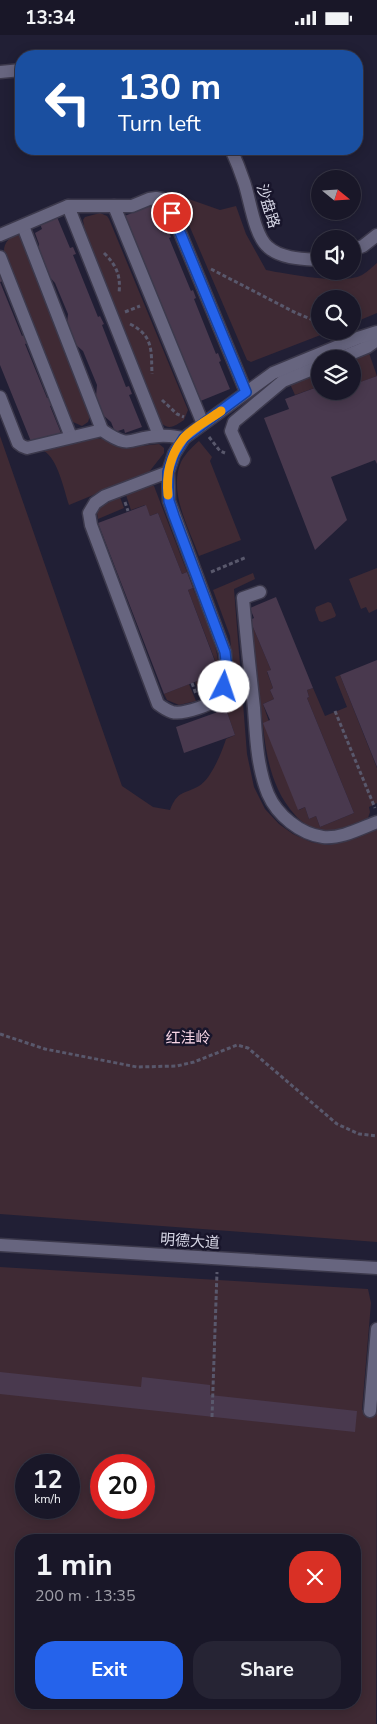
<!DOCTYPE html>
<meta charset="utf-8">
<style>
:root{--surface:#191728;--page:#262434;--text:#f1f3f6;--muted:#9f9fa8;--line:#373645;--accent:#2563eb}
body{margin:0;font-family:"Nunito Sans","Noto Sans SC",sans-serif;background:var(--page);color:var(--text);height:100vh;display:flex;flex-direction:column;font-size:19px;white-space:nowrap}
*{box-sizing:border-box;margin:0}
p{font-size:16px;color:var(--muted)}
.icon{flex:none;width:28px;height:28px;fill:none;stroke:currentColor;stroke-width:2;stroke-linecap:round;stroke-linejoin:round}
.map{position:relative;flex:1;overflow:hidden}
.details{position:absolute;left:15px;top:1499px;width:346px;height:175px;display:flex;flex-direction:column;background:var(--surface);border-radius:20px;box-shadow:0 2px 12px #0003,0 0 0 1px var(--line)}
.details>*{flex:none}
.hud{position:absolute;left:15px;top:15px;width:348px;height:105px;border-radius:20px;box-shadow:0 2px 12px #0003,0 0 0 1px var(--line);background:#1a4fa0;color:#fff;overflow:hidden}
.needle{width:32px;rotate:108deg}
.tools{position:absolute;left:311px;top:135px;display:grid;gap:10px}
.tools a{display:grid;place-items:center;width:50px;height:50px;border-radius:50%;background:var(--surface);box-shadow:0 2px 12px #0003,0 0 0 1px var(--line);font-size:25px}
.speed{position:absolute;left:15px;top:1419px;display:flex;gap:10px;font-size:25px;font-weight:700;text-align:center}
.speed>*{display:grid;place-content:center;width:65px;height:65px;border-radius:50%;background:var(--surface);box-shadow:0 2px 12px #0003,0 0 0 1px var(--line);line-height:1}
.speed small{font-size:12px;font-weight:400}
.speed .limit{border:8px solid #d22;background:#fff;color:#111}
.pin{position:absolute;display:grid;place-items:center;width:42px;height:42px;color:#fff;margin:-21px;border:2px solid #fff;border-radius:50%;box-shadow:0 1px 5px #0007}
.me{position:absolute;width:55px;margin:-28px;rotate:4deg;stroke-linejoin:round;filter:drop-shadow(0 0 4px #0008)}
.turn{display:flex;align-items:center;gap:18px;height:105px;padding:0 20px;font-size:22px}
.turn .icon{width:65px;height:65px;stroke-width:2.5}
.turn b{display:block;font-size:35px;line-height:42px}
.round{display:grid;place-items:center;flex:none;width:52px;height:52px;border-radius:20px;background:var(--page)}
.overview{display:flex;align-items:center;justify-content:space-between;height:85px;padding:0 20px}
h1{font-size:30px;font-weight:700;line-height:38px}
.action{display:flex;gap:10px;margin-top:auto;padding:10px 20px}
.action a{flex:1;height:58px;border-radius:20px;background:var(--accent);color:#fff;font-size:20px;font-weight:700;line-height:58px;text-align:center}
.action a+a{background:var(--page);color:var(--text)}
.status{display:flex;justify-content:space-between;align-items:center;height:35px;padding:0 25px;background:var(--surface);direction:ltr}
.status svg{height:14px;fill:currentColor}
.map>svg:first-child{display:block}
.green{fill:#3f2a34;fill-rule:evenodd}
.building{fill:#49394e}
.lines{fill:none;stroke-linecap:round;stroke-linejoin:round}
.minor-casing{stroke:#3c394c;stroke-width:15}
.path{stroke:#59586c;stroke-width:3;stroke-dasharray:4 2.5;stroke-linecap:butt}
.minor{stroke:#67657f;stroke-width:12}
.route-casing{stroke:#184099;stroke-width:12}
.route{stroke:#2563eb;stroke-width:9}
.slow{stroke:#f59e0b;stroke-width:9}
.labels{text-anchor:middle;stroke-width:5;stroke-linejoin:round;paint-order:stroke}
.street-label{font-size:15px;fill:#d6d6e5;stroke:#18152b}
.park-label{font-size:15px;fill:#f9d7e7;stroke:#18152b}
</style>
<div class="status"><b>13:34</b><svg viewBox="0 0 49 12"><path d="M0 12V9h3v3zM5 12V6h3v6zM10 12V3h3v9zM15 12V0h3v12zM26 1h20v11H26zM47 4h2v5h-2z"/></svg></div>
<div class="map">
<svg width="377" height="1689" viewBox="0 0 377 1689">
<rect width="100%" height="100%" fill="#211f35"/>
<g class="green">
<path d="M 183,162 L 220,175 L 236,171 L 246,199 L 266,235 C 287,239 343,250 362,240 C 367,237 372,232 377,228 L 377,278 L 353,288 L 352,264 L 320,264 L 320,296 L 331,296 L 251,327 L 247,325 L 180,169 Z"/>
<path d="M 100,178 L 107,181 L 109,184 L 188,375 L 184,385 C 176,390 170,396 161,388 L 85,197 L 83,185 L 85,182 Z"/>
<path d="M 17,198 L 19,199 L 90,381 L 88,387 L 82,391 L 73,387 L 70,384 L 4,218 C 3,209 9,202 17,198 Z"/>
<path d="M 369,318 L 377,341 L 353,350 L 353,324 Z"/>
<path d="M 320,337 L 320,351 L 295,360 L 290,349 Z"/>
<path d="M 0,401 L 122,751 L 153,772 L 170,775 C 178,755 183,760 199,751 C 211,744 222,717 226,704 L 235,700 L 226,674 L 233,635 L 230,601 L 213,555 L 253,538 L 255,544 L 234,554 L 247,719 L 254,752 L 265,774 L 279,789 L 293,799 L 311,807 L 329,810 L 350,805 L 377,794 L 377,1207 L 0,1179 Z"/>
<path d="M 95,403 L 105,404 L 121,413 L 159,409 L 164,413 L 164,418 L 149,437 L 69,470 C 64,455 58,424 44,416 Z"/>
<path d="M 199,406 L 212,422 L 210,426 L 241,505 L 199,521 C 189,493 168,457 181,427 C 185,419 192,412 199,406 Z"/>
<path d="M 148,451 L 154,451 L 187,537 L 182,539 L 158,478 L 150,481 L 145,470 L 131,475 L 126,460 Z"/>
<path d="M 120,462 L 124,473 L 98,484 L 97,478 L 102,470 Z"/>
<path d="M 377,533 L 377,574 L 369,578 L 366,572 L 361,574 L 349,544 Z"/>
<path d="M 193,553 C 202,577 241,651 202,664 L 195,647 L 210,641 L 206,633 L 216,628 L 188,555 Z"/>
<path d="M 328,567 L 331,568 L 336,580 L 335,582 L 322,587 L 319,586 L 315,575 L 316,572 Z"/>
<path d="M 250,585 L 271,635 L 267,637 L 273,653 L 270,655 L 274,664 L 263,669 L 299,775 L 305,772 L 309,784 L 316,781 L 320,792 L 354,778 L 307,663 L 309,662 L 307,655 L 313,653 L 325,681 L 347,672 L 335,642 L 340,640 L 377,733 L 377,768 L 369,772 L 370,777 L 368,783 C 356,788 342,796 328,796 C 315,797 303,789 295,780 C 266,748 265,706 260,665 C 257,638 254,611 250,585 Z"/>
<path d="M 189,649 L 196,666 L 179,670 L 167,665 L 164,659 Z"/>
<path d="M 0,1232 L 368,1254 L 371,1268 L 362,1375 L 377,1377 L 376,1689 L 0,1689 ZM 26,1430 L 69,1430 L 69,1472 L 26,1472 ZM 101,1430 L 144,1430 L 144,1472 L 101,1472 ZM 21,1505 L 355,1505 L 355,1668 L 21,1668 Z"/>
</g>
<g class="building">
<path d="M 155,169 L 165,195 L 168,194 L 171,202 L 169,203 L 191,256 L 193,255 L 196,263 L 194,264 L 216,319 L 218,318 L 221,326 L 219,327 L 230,354 L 198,367 L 122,182 Z"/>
<path d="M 57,182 L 70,213 L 73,212 L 76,219 L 73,220 L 98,282 L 100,281 L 104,289 L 102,290 L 126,352 L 129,351 L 132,359 L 129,360 L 142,392 L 125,398 L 124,394 L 115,397 L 111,387 L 103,380 L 98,371 L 96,361 L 97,350 L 83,316 L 75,309 L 67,289 L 68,279 L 55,248 L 48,240 L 39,219 L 39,209 L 35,198 L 42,194 L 40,189 Z"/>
<path d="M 0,239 L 3,246 L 0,247 L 22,301 L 25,299 L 28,308 L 25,309 L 47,363 L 50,363 L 53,370 L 50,371 L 61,398 L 32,409 L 0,330 Z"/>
<path d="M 377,341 L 377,429 L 375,425 L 331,442 L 347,485 L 315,515 L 264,383 L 289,374 L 285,364 L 320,351 L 320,356 L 352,356 L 352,350 Z"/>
<path d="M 146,470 L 150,481 L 158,478 L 182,539 L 187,537 L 193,553 L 188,555 L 216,629 L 206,633 L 210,641 L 164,659 L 98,488 Z"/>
<path d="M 276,562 L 313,653 L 307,655 L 309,662 L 307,663 L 354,778 L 320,792 L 316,781 L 309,784 L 305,772 L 298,775 L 263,688 L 270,685 L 263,669 L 274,664 L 270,655 L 273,653 L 267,636 L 271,635 L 250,585 L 254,583 L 250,573 Z"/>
<path d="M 377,625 L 377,732 L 340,640 Z"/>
<path d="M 226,674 L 235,700 L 184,718 L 176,692 Z"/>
<path d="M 0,1337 L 141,1352 L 142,1342 L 210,1350 L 210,1360 L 357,1376 L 355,1397 L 0,1359 Z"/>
</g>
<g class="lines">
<g class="minor-casing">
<g id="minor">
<path d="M 0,37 L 21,35"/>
<path d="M 231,114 C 236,125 240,135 244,147 C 250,164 254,200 268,212 C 281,224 304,224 320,225"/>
<path d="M 68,171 L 159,400"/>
<path d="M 114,171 L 203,389"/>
<path d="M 23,191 L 102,395"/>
<path d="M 0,200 L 68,171 L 132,171 L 149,164 L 156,163 L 162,164 L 172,178 L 246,357"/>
<path d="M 352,215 L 363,211 L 377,200"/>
<path d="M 0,222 L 71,402"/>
<path d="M 338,324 L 367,312 L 377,305"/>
<path d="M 0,362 L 18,408 L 22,411 L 27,413 L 102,395 C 132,416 129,402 159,401 C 167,400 176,402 184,403"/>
<path d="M 244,425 L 231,396 L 234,387 L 283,346 L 320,331"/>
<path d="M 168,437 L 105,461 L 95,468 L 89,478 L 91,490 L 158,669 C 162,672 166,675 172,677 C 182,680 217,669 222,659 C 229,647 226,630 225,617 L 169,466 L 168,437 L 174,419 L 184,403 L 273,338 L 358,303 L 377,297"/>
<path d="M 260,557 L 243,563 C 246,600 250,636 254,673 C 256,702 257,732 268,759 C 277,780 300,799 323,802 C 341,804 361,793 377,787"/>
<path d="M 0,1210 L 377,1233"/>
<path d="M 370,1376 L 377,1294"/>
</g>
</g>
<g class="path">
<path d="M 104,218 C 116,230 121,240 119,258"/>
<path d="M 211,234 L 296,278 L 320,288"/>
<path d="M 125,277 L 140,271"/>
<path d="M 130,289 C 154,301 151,316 152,339"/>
<path d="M 162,365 L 177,379 L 184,382"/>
<path d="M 209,402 L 220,416 L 225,418"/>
<path d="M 125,467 L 128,476"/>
<path d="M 211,537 L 247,522"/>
<path d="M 192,648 L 196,659"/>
<path d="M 335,676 L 375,773"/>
<path d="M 0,999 L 45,1014 L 137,1032 L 177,1031 L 194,1027 L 237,1010 L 248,1013 L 337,1089 L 359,1099 L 377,1101"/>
<path d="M 212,1382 L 217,1237"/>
</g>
<use href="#minor" class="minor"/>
</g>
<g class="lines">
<g class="route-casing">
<path id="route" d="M 172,178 L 246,357 L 184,403 L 174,419 L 168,437 L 168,452 L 169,466 L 174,481 L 225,617 L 227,634 L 224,652"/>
</g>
<use href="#route" class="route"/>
<path class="slow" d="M 168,460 C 166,441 170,420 183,404 C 191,394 210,384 221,376"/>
</g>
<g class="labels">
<g class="street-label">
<text transform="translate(268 171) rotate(73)" y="5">沙盘路</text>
<text transform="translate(190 1206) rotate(4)" y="5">明德大道</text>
</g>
<g class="park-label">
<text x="188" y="1008">红洼岭</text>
</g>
</g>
</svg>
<div class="tools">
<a><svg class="needle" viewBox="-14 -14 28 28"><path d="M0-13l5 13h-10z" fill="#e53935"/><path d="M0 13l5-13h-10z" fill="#9f9fa8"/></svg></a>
<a><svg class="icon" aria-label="sound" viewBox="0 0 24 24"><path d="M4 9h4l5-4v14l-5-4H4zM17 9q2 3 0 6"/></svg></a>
<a><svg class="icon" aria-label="search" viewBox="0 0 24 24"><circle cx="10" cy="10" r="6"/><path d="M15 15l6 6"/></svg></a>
<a><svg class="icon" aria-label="layers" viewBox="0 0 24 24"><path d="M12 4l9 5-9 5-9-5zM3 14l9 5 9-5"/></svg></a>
</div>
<div class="speed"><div>12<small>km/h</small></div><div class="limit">20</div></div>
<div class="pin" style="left:172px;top:178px;background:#d93025"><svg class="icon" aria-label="arrive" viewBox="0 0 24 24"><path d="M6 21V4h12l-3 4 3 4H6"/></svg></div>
<svg class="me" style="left:224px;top:652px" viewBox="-20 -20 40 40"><circle r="19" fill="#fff"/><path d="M0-13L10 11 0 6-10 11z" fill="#2563eb"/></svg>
<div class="hud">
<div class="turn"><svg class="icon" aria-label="left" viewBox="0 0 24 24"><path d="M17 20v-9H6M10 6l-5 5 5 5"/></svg><div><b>130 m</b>Turn left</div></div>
</div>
<section class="details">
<div class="overview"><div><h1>1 min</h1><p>200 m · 13:35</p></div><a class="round" style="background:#d93025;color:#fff"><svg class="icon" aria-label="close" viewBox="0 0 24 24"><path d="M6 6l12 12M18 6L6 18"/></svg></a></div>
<div class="action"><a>Exit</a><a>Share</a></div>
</section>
</div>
